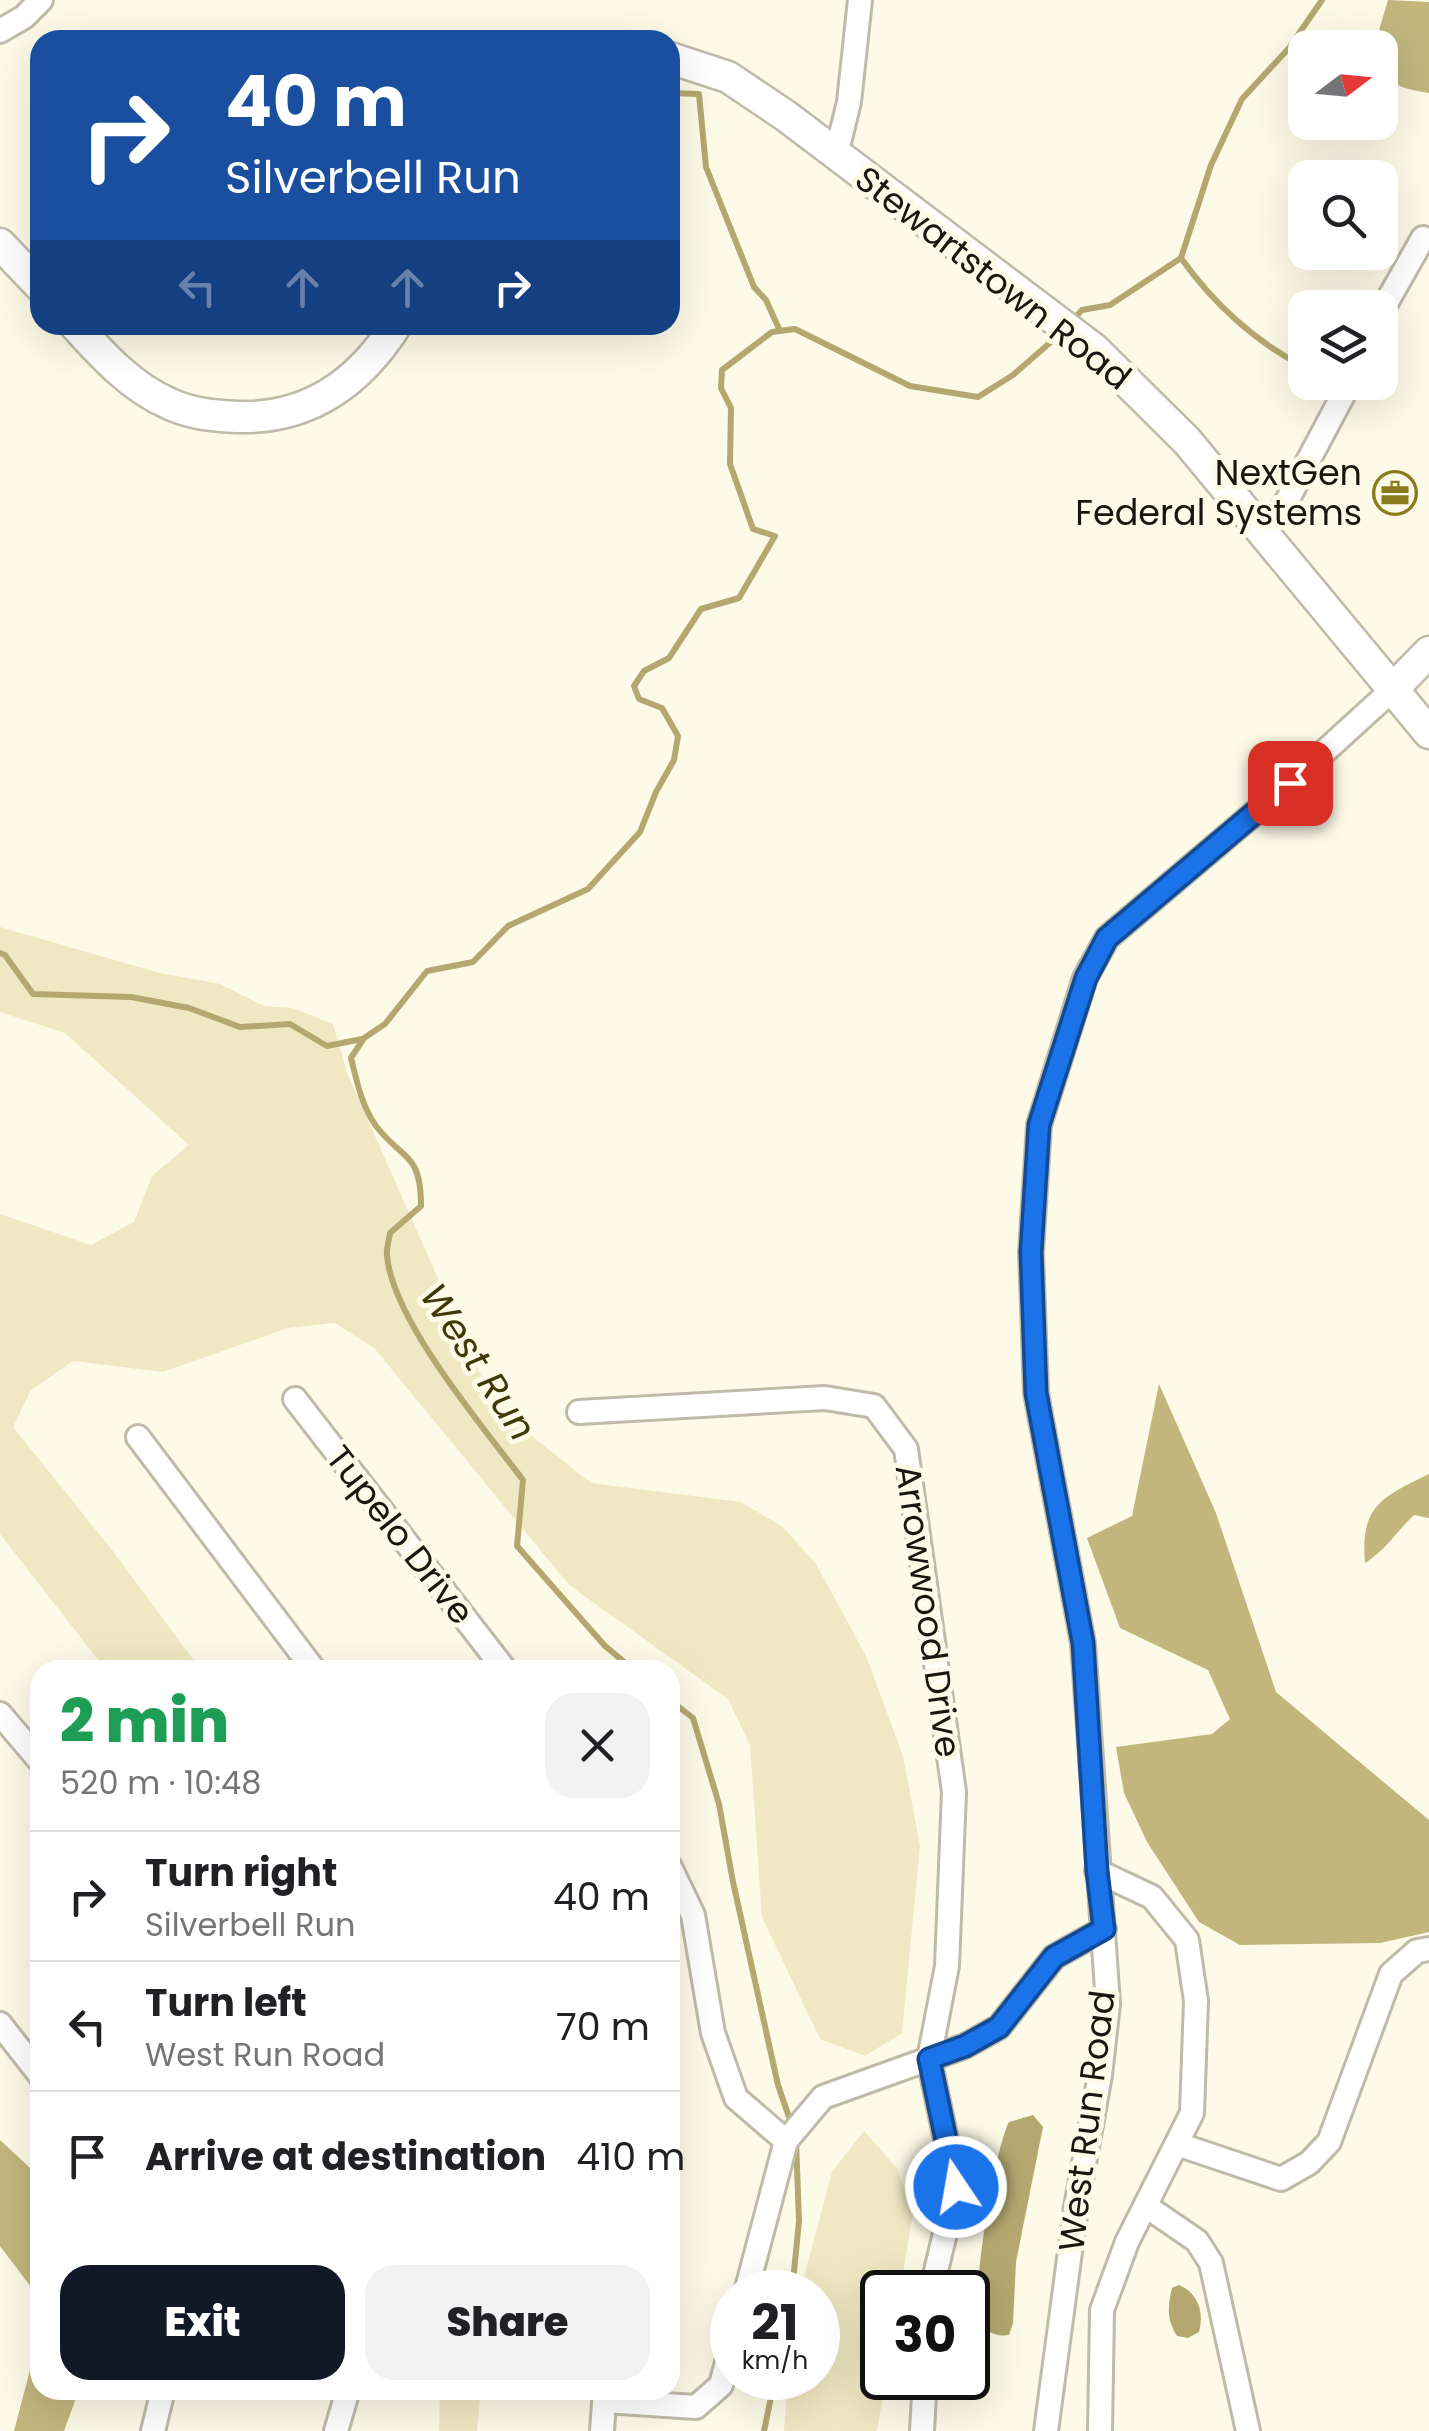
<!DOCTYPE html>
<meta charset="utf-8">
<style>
:root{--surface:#fff;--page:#f2f2f2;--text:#202124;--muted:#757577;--line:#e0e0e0;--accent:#111827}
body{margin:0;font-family:Poppins,sans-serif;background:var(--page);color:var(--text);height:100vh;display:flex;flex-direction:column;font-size:38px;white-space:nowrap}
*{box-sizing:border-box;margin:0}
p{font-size:32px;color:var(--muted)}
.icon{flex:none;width:55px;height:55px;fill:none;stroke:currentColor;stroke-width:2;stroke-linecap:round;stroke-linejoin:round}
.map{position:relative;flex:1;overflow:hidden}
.drawer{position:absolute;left:30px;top:1660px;width:650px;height:740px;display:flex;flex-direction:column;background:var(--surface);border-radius:30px;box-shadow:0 10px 40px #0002}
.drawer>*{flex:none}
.hud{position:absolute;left:30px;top:30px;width:650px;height:305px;border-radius:30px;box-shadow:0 10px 40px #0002;background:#1a4fa0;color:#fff;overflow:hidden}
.needle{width:65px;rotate:74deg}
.buttons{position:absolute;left:1288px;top:30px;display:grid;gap:20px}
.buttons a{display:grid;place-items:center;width:110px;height:110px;border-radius:20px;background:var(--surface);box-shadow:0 10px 40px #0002;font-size:50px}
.speed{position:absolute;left:710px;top:2270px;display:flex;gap:20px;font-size:50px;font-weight:700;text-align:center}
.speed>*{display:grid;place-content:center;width:130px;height:130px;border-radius:50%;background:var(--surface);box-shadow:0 10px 40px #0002;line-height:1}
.speed small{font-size:25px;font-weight:400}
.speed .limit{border:5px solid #111;border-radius:15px;background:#fff;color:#111}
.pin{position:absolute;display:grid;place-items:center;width:85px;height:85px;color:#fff;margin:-42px;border-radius:20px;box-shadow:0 5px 15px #0006}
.me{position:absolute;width:110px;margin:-55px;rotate:348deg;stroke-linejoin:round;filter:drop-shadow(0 0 8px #0008)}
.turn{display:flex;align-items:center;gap:35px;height:210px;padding:0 30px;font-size:45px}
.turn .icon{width:130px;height:130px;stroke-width:2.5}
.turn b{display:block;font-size:70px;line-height:85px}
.lanes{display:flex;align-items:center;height:95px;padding:0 30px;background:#0003;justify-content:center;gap:50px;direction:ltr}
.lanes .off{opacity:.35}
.round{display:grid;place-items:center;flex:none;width:105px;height:105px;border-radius:30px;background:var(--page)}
.summary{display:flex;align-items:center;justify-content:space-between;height:170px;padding:0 30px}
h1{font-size:60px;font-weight:800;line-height:75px;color:#1e9e55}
.action{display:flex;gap:20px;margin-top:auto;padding:20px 30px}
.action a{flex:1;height:115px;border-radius:30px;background:var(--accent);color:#fff;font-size:40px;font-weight:800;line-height:115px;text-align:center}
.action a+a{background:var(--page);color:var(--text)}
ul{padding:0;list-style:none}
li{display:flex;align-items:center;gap:30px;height:130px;padding:0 30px;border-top:2px solid var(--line)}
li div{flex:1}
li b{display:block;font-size:38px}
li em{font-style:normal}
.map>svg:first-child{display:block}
.green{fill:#f0e8c2}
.forest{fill:#c2b67d}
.water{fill:#b4a870}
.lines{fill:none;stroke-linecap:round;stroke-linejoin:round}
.stream{stroke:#b4a870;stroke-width:6}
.street-casing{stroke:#bebba9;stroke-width:28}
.secondary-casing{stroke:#bebba9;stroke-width:35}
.street{stroke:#fff;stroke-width:22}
.secondary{stroke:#fff;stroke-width:30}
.route-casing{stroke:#114b97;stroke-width:25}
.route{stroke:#1a73e8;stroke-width:18}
.labels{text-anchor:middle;stroke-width:10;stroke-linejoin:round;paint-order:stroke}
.street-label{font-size:35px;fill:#17160f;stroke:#fdfae7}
.poi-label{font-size:35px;fill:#17160f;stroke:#fdfae7;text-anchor:end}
.water-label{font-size:38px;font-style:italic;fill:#413809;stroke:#fdfae7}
</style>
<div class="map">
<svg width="1429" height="2431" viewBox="0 0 1429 2431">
<rect width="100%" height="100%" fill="#fdfae7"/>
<g class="green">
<path d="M 0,927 L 160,973 L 220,984 L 264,1006 L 292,1008 L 333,1024 L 347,1073 L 495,1407 L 591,1483 L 741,1502 L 783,1527 L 816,1564 L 866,1656 L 903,1756 L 920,1846 L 902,2033 L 865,2056 L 820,2039 L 762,1917 L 750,1745 L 728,1699 L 569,1585 L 375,1349 L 335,1323 L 288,1328 L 163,1372 L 73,1361 L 31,1390 L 13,1427 L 112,1550 L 201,1670 L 106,1670 L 0,1534 L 0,1214 L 91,1245 L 134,1222 L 152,1176 L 189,1145 L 65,1033 L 0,1012 Z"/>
<path d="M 864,2131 L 897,2168 L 913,2212 L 900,2292 L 882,2292 L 882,2378 L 886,2378 L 877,2431 L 784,2431 L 788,2378 L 818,2378 L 818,2292 L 800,2292 L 832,2172 Z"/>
<path d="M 440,2390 L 481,2390 L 477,2431 L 439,2431 Z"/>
</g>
<g class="forest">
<path d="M 1388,0 L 1429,2 L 1429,93 C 1397,88 1380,83 1380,48 L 1374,47 Z"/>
<path d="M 1159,1384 L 1216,1513 L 1276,1692 L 1429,1820 L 1429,1932 L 1380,1943 L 1240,1945 L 1199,1922 L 1147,1842 L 1124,1793 L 1116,1747 L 1212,1734 L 1230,1719 L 1208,1670 L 1120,1628 L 1087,1538 L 1132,1516 Z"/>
<path d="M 1429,1474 L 1429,1518 L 1414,1515 C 1396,1532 1386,1550 1365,1563 C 1360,1506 1382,1497 1429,1474 Z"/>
<path d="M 0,2140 L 40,2177 L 40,2299 L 0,2246 Z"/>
<path d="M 40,2332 L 40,2390 L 79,2390 L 64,2431 L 14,2431 Z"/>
</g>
<g class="water">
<path d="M 1033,2115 L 1043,2127 L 1016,2262 L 1013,2323 L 1009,2335 C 995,2337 984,2332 979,2317 C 971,2294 996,2144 1009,2122 Z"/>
<path d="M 1179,2285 C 1199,2293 1204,2314 1199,2332 L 1188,2338 L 1177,2336 C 1166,2319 1168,2305 1172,2288 Z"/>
</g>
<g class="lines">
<g class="stream">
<path d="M 670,93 L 699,94 L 706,167 L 754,287 L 766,300 L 780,331"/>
<path d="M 1181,258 C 1212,302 1256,343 1305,367"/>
<path d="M 1072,321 L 1082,310 L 1110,305 L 1181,258 L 1211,165 L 1242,99 L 1289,48 L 1322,0"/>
<path d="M 0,953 L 5,955 L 33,994 L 131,997 L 189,1008 L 240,1027 L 290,1024 L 327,1046 L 362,1039"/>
<path d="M 634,1670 L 605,1646 L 517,1546 L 523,1480 C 483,1427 393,1321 387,1256 C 386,1250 389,1240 390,1233 L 421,1206 C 421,1152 403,1161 376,1126 C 361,1105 357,1081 351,1058 L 364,1038 L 385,1024 L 427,971 L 473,962 L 508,926 L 588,889 L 640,832 L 656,792 L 674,760 L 678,736 L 662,708 L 639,699 L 634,686 L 644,671 L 669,658 L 701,609 L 739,598 L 775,536 L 753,529 L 730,464 L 731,408 L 721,388 L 722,370 L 772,332 L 795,329 L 910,386 L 978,397 L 1013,375 L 1060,334"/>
<path d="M 670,1700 L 693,1718 L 719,1804 L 733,1882 L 778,2085 L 791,2123"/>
<path d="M 792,2292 L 799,2221 L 796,2140"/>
<path d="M 764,2431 L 775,2378"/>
</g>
<g class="street-casing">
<g id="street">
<path d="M 0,31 L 24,17 L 41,0"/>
<path d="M 836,155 L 849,102 L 860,0"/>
<path d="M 1380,314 L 1423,238"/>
<path d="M 1262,532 L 1282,510 L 1350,382"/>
<path d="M 295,1399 L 505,1670"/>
<path d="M 579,1412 L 825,1398 L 874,1406 L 906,1449 L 954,1792 L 947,1966 L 929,2059 L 956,2187 L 931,2292"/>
<path d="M 138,1437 L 314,1670"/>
<path d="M 0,1714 L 40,1761"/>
<path d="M 670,1867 L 693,1915 L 713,2033 L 736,2098 L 786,2141"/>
<path d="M 1097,1871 L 1152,1897 L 1187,1940 L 1196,2001 L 1192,2113 L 1127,2242 L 1102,2310 L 1100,2431"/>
<path d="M 0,2024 L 40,2075"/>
<path d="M 1177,2144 L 1281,2179 L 1309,2163 L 1329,2142 L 1391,1974 L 1417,1951 L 1429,1949"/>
<path d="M 1146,2206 L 1197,2241 L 1211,2263 L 1248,2431"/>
<path d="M 746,2292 L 786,2141 L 823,2097 L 965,2046 L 999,2027 L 1054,1957 L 1104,1929"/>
<path d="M 605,2401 L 696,2407 L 721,2385 L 732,2343"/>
<path d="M 153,2431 L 163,2390"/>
<path d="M 336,2431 L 348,2390"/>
<path d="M 602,2431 L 605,2390"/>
<path d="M 922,2431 L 925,2378"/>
<path d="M 1046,2431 L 1076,2207 L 1100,2075 L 1108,2004 L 1083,1643 L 1036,1393 L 1031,1252 L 1039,1125 L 1085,978 L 1107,938 L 1290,783 L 1391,691"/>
</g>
</g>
<g class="secondary-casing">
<g id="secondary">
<path d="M 670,58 L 728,77 L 786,116 L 1094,349 L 1187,441 L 1429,733"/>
<path d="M 0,244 L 40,286"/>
<path d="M 75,325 C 102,355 132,388 170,404 C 192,414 214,416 238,417 C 309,419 359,383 396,325"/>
<path d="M 1391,691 L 1429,652"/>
</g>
</g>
<use href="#street" class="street"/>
<use href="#secondary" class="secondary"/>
</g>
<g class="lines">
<g class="route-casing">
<path id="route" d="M 956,2187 L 929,2059 L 965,2046 L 999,2027 L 1054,1957 L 1104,1929 L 1097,1871 L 1083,1643 L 1036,1393 L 1031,1252 L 1039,1125 L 1086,978 L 1107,938 L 1290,783"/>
</g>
<use href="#route" class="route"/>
</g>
<defs>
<g id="office-ring" transform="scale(2.25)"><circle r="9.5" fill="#fdfae7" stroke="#8a791d" stroke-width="1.5"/><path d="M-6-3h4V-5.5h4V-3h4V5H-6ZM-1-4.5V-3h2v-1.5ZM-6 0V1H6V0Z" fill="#8a791d"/></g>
</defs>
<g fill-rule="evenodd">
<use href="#office-ring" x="1395" y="493"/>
</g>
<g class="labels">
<g class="street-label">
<text transform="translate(993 278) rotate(38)" y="12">Stewartstown Road</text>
<text transform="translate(400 1535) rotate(52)" y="12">Tupelo Drive</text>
<text transform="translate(928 1611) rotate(82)" y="12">Arrowwood Drive</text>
<text transform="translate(1087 2121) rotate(-83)" y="12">West Run Road</text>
</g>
<g class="poi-label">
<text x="1362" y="485">NextGen<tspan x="1362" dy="40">Federal Systems</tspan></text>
</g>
<g class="water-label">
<text transform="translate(478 1362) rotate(57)" y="13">West Run</text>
</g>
</g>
</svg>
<div class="buttons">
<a><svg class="needle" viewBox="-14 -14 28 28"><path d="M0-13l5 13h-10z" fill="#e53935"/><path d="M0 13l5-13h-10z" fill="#757577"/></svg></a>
<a><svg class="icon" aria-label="search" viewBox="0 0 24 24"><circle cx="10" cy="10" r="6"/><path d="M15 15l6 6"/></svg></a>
<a><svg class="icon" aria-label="layers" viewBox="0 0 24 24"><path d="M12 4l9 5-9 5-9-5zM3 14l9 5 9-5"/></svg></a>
</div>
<div class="speed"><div>21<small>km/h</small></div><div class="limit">30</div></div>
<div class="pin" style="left:1290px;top:783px;background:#d93025"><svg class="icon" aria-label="arrive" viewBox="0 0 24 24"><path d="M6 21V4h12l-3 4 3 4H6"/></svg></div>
<svg class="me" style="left:956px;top:2187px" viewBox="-20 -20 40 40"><circle r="17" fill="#1a73e8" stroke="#fff" stroke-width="3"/><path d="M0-11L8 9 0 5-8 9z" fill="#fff"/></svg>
<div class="hud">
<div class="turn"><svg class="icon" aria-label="right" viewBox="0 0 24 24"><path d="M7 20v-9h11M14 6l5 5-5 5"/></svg><div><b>40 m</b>Silverbell Run</div></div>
<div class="lanes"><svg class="icon off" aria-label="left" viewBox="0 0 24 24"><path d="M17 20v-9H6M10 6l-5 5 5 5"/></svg><svg class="icon off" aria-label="ahead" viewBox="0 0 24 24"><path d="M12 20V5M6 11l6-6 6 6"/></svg><svg class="icon off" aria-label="ahead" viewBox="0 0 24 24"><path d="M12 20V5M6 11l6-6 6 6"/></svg><svg class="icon" aria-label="right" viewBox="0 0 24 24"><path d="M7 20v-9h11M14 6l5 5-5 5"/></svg></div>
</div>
<section class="drawer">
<div class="summary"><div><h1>2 min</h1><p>520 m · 10:48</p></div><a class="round"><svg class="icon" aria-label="close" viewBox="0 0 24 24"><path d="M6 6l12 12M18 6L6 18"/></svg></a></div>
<ul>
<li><svg class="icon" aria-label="right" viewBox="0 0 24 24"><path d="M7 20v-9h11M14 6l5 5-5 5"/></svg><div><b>Turn right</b><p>Silverbell Run</p></div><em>40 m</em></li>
<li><svg class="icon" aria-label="left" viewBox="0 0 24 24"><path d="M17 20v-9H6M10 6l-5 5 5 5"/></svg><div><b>Turn left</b><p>West Run Road</p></div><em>70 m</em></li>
<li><svg class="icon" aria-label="arrive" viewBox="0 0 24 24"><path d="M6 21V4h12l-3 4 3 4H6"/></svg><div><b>Arrive at destination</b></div><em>410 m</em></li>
</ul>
<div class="action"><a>Exit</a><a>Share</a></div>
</section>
</div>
